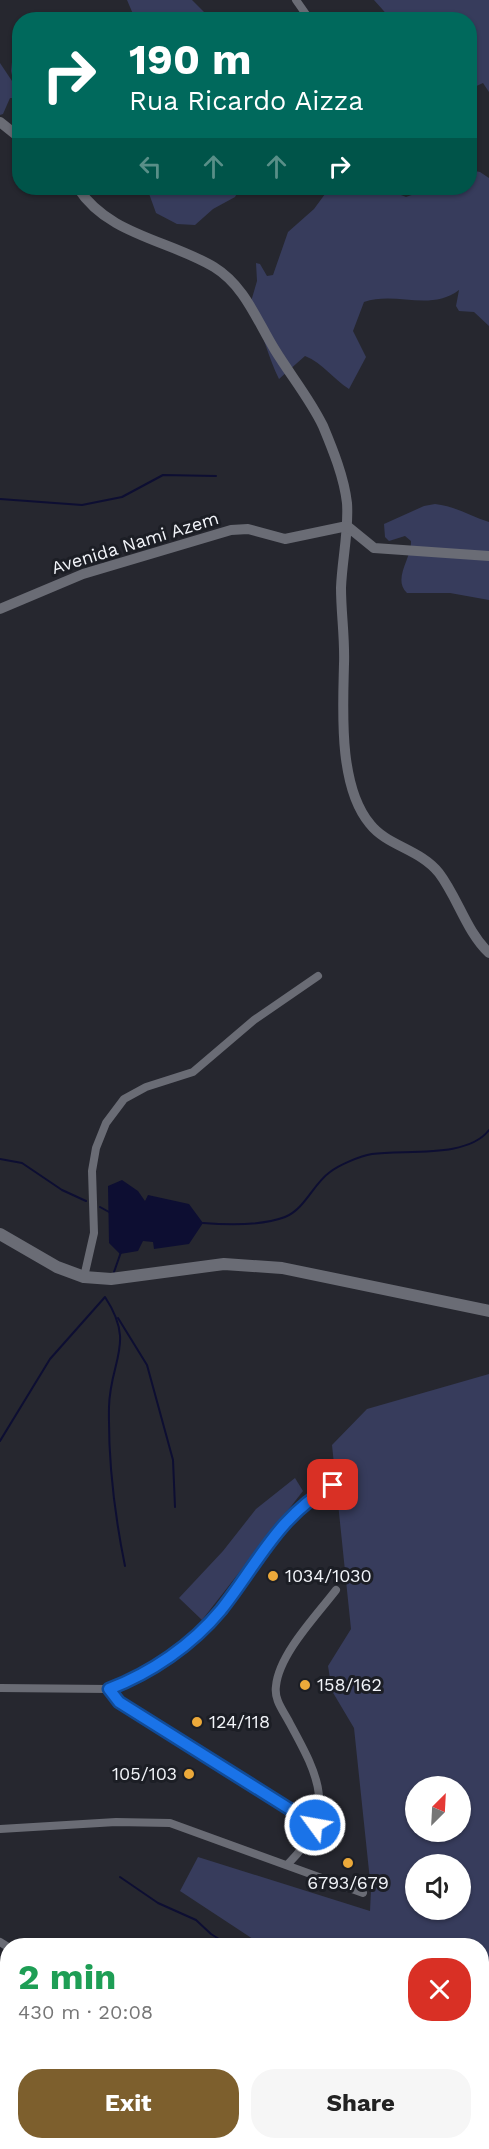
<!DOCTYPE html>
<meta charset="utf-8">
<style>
:root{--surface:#fff;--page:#f6f6f6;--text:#222;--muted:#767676;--accent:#7d5f2d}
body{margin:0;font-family:"Work Sans",sans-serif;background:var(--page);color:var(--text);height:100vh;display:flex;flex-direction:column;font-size:22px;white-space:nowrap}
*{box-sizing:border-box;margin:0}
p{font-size:20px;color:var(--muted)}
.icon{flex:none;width:33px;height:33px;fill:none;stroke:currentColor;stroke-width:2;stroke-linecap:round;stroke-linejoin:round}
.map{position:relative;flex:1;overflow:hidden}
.details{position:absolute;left:0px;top:1938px;width:489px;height:212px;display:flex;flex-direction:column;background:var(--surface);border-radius:24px 24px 0 0;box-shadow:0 2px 4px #0004}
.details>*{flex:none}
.hud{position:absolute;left:12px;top:12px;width:465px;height:183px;border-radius:24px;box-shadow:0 2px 4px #0004;background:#00695c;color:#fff;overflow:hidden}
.needle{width:39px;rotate:24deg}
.fabs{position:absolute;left:405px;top:1776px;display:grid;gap:12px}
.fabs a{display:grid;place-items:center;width:66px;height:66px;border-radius:50%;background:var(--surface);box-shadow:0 2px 4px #0004;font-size:30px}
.pin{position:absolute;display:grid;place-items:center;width:51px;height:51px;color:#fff;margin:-26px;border-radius:12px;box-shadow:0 3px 9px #0006}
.me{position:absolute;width:66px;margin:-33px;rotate:302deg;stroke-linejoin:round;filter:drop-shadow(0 0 4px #0008)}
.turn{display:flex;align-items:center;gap:21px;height:126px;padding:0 18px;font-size:27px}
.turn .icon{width:78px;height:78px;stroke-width:2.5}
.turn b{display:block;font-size:42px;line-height:51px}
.lanes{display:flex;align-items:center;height:57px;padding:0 18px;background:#0003;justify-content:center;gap:30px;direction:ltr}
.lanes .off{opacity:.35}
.round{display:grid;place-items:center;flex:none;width:63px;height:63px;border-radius:24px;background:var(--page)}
.head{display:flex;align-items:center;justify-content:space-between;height:102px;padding:0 18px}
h1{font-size:36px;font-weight:700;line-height:45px;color:#1e9e55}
.button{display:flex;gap:12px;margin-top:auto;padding:12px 18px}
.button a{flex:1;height:69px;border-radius:24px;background:var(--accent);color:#fff;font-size:24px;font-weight:700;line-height:69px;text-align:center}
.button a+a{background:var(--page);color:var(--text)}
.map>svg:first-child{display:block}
.green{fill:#373c5c;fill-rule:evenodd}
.water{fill:#0d0e32}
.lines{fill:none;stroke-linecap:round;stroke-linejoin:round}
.stream{stroke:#0d0e32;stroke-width:2}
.minor{stroke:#6a6c75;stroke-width:8}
.tertiary{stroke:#6a6c75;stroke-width:10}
.secondary{stroke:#6a6c75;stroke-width:12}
.route-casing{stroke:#114b97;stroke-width:15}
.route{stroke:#1a73e8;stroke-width:10}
.poi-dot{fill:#eca93a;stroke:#1c1e25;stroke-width:2}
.labels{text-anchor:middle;stroke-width:6;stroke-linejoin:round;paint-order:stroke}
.street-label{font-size:18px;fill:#f2f4f9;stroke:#1c1e25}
.poi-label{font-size:18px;fill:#f2f4f9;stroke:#1c1e25;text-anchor:start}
</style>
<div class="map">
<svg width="489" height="2149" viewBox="0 0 489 2149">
<rect width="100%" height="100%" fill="#26272f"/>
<g class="green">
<path d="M 127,0 L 192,0 L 211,19 L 141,19 L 133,14 Z"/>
<path d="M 374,0 L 489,0 L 489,92 L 483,83 L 470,89 L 470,20 L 391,19 Z"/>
<path d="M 19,57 L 19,98 L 10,98 L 3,114 L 0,115 L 0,63 L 14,84 L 11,71 L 12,62 Z"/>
<path d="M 470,170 L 480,172 L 489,178 L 489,326 L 474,312 L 459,311 L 456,306 L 459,290 C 430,312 396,291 364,302 L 353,331 L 366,357 L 349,389 C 333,379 323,363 305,356 L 279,379 C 267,355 262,329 250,305 L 257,281 L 256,263 L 260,264 L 267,276 L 273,275 L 288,232 L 314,209 L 328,190 C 344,184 390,190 406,197 L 431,188 L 470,188 Z"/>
<path d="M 147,188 L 240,188 L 235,197 L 213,209 L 195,225 L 177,224 L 156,213 Z"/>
<path d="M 435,504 C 455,506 470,516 489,522 L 489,600 L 450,593 L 407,593 C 392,579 412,558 411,541 L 405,536 L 389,541 L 385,537 L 384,524 L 424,506 Z"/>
<path d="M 489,1374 L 489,2064 L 482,2066 L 482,1946 L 262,1945 L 180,1891 L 198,1857 L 370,1911 L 371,1890 L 354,1728 L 332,1691 L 328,1666 L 351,1629 L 332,1445 L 367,1409 ZM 416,1786 L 460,1786 L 460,1832 L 416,1832 ZM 416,1864 L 460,1864 L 460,1910 L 416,1910 Z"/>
<path d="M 295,1478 L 303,1491 L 202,1620 L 179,1598 L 223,1551 L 256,1509 Z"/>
<path d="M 489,2099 L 489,2149 L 463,2149 L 467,2142 L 482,2142 L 482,2114 Z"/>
</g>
<path class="water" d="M 122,1180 L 138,1191 L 145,1201 L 148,1195 L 189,1204 L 203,1223 L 189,1244 L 154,1249 L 153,1242 L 143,1241 L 138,1251 L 120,1254 L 109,1243 L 108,1186 Z"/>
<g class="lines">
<g class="stream">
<path d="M 0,499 L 82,505 L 122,497 L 163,475 L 216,476"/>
<path d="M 0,1159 L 22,1163 L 62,1190 L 86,1201"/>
<path d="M 100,1207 L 109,1212"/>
<path d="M 203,1223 C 228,1225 261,1226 285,1217 C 305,1209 313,1184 330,1172 C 339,1165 360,1156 372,1154 C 404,1149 467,1159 489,1130"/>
<path d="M 114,1272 L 121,1252"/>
<path d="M 118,1318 L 147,1365 L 173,1460 L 175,1507"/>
<path d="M 0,1441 L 50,1359 L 105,1297 C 136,1344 110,1360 109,1407 C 108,1463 114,1512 125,1566"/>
<path d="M 120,1877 L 158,1903 L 196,1920 L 211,1934 L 230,1946"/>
<path d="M 431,2149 L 433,2142"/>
</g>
<g class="minor">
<path d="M 296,0 L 310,20"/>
<path d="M 84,1277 L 94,1233 L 92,1171 L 96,1148 L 106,1123 L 124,1099 L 146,1087 L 193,1072 L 254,1020 L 318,976"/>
<path d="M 0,1688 L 109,1689 L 147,1671 L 174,1653 L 206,1625 L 293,1512 L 333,1485"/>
<path d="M 109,1689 L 119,1703 L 315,1825"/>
<path d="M 0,1829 L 116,1822 L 170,1823 L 363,1893"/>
<path d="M 288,1864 C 340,1812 318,1775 288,1720 C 282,1709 274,1699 276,1686 C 279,1654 317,1615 336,1590"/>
<path d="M 0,1942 L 8,1947"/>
<path d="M 0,2045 L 8,2052"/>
<path d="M 0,2069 L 8,2063"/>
<path d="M 154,2142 L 166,2149"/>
<path d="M 312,2142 L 314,2149"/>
<path d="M 33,2149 L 43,2142"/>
<path d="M 233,2149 L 235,2142"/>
<path d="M 402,2149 L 403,2142"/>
</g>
<g class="tertiary">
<path d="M 0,122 L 20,138"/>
<path d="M 78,188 C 108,235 169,240 214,267 C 245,286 257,321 275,350 C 291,376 310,399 323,426 C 333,450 344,477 347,503 C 349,531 342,560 341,588 C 341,613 345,638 344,664 C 343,709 338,786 370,824 C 387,846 420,849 439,873 C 458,898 466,931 489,953"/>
<path d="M 0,609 L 83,574 L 231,530 L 248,529 L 285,539 L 347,526 L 374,548 L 489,556"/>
</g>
<path class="secondary" d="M 0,1234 L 57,1267 L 84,1277 L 111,1279 L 224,1264 L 282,1268 L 489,1311"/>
</g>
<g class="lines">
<g class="route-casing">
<path id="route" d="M 315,1825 L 119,1702 L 109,1689 C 151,1673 192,1645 221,1610 C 259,1562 277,1517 333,1485"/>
</g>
<use href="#route" class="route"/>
</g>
<g class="poi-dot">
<circle cx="273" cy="1576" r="6"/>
<circle cx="305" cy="1685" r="6"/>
<circle cx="197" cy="1722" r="6"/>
<circle cx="189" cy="1774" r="6"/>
<circle cx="348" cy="1863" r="6"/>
</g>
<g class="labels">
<g class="street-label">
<text transform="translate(135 543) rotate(-17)" y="6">Avenida Nami Azem</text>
</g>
<g class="poi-label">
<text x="285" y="1582">1034/1030</text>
<text x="317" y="1691">158/162</text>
<text x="209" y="1728">124/118</text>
<text x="177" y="1780" text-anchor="end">105/103</text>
<text x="348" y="1889" text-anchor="middle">6793/679</text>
</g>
</g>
</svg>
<div class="fabs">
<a><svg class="needle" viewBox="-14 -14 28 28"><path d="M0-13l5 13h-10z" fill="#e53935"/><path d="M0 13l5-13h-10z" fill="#767676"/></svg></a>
<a><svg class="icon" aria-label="sound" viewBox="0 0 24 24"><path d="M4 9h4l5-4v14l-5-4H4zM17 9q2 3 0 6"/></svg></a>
</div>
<div class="pin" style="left:333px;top:1485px;background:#d93025"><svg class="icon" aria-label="arrive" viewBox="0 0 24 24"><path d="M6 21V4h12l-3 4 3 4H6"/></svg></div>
<svg class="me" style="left:315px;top:1825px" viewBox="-20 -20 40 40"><circle r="17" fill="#1a73e8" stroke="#fff" stroke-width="3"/><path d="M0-11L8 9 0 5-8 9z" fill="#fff"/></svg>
<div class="hud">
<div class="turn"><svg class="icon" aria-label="right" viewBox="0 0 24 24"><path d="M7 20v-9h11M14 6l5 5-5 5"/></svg><div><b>190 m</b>Rua Ricardo Aizza</div></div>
<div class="lanes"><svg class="icon off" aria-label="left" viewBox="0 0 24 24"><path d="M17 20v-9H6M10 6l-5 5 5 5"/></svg><svg class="icon off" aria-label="ahead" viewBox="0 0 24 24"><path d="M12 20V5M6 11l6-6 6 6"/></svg><svg class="icon off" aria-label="ahead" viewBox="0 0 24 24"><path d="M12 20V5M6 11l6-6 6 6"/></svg><svg class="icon" aria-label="right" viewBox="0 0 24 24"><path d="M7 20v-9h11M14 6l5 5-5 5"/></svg></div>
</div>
<section class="details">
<div class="head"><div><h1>2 min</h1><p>430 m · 20:08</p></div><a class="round" style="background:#d93025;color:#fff"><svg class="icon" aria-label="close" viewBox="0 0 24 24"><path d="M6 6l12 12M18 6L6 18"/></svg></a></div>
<div class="button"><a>Exit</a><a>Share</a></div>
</section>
</div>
